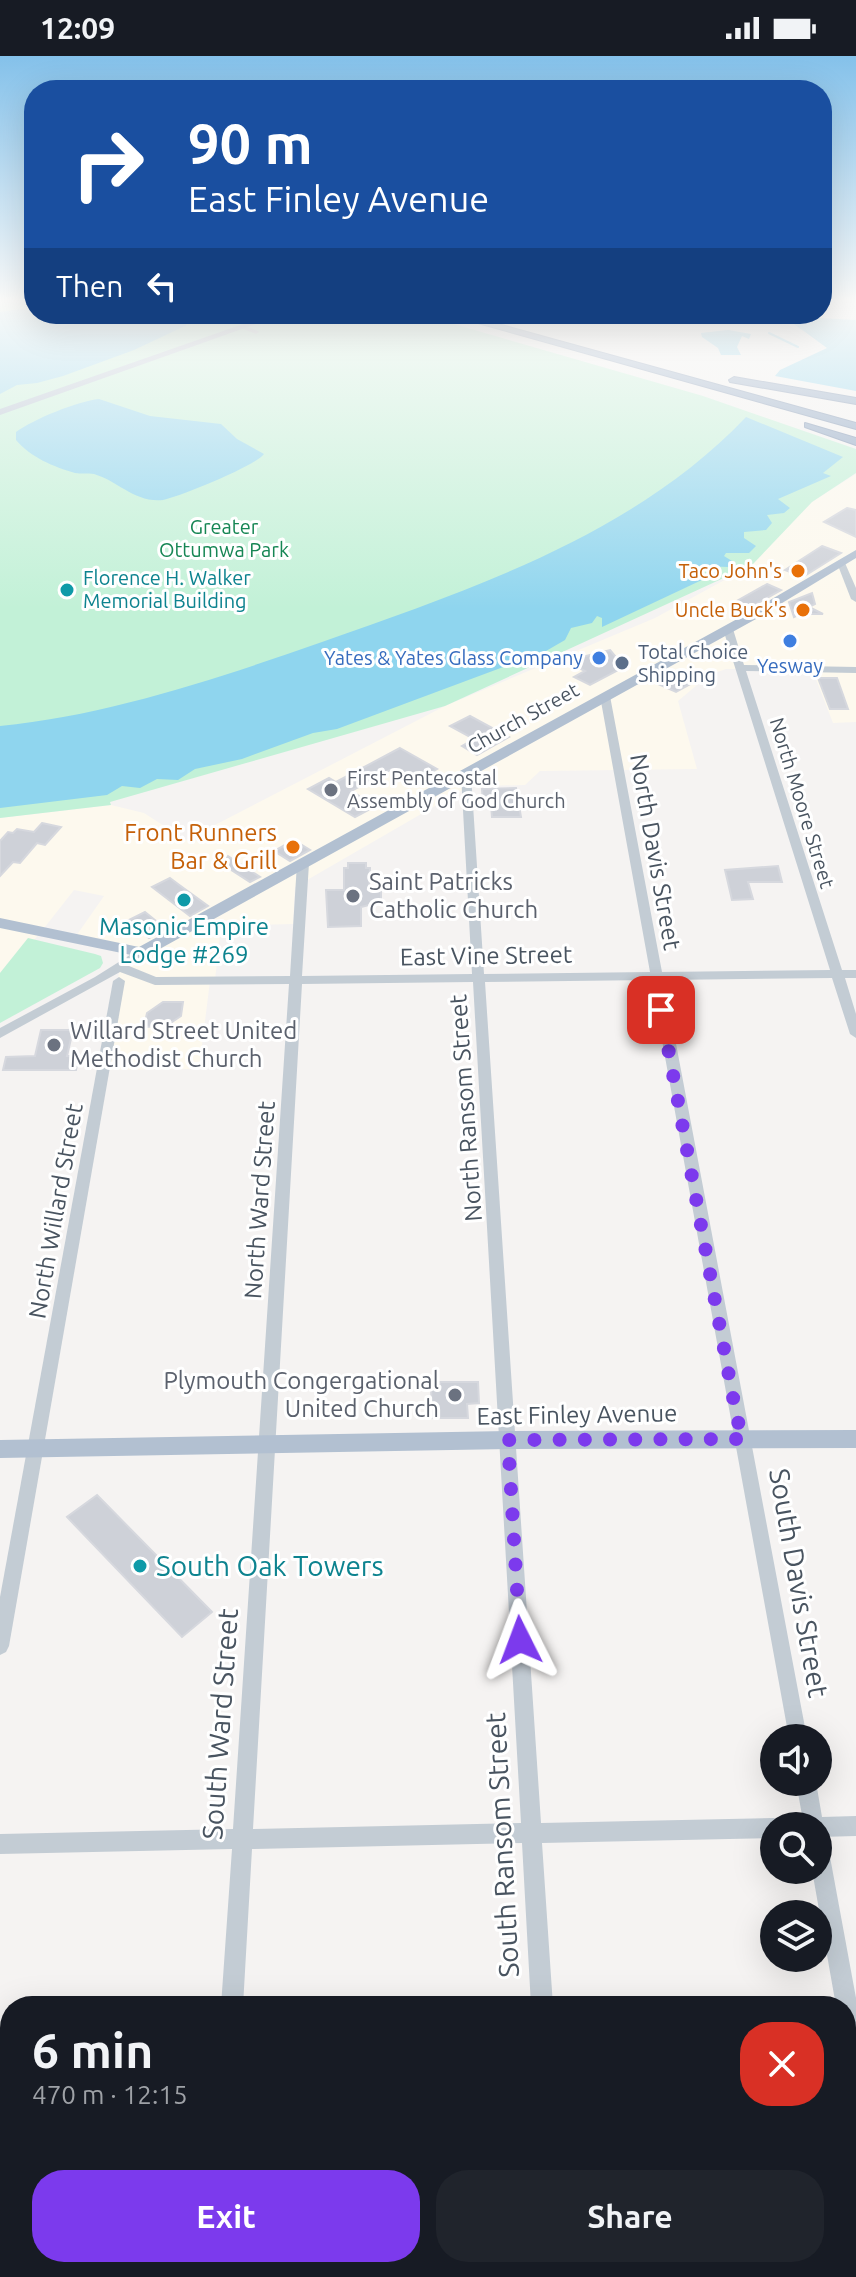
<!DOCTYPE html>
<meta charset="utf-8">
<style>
:root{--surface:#171b24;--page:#20242c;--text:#f1f3f6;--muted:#9ea1a6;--accent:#7c3aed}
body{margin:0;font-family:Ubuntu,sans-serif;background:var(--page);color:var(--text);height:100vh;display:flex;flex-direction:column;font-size:30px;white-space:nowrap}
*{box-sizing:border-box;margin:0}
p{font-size:26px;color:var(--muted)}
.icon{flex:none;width:44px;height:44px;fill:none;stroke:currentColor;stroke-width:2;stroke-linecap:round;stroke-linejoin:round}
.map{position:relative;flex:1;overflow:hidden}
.panel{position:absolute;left:0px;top:1940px;width:856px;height:282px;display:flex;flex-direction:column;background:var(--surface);border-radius:32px 32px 0 0;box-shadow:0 8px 32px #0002}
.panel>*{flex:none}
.banner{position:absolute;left:24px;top:24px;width:808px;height:244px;border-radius:32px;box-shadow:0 8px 32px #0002;background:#1a4fa0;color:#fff;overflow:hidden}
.buttons{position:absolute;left:760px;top:1668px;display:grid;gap:16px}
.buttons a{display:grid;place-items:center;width:72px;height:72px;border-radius:50%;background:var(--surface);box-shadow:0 8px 32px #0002;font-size:40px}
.pin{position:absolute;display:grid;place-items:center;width:68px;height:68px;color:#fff;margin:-34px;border-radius:16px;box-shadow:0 4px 12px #0006}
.me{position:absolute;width:88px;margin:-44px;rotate:357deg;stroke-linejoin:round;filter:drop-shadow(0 0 6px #0008)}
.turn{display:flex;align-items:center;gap:28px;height:168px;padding:0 32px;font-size:36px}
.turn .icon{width:104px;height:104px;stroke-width:2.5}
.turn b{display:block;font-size:56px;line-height:68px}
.then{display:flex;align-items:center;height:76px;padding:0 32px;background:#0003;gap:16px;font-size:30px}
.round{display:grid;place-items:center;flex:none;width:84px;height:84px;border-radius:32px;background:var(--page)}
.summary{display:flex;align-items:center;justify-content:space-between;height:136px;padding:0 32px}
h1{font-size:48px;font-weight:700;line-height:60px}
.cta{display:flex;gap:16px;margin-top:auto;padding:16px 32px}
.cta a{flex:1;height:92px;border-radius:32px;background:var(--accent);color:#fff;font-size:32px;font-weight:700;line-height:92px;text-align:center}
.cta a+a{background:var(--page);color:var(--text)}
.status{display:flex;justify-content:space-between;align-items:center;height:56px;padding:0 40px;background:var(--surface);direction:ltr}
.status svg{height:22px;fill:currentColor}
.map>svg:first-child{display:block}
.commercial{fill:#fdf9ee}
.green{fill:#c2f1d7}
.water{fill:#8fd5ee}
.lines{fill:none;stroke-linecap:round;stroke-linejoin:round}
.stream{stroke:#8fd5ee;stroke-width:2}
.building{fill:#ced1d8;stroke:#d6d8de;stroke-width:2}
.highway-casing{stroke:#758cad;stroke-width:2}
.minor{fill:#c3ccd4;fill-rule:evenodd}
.major{fill:#b2c0d1;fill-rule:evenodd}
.highway{fill:#8aa2c1;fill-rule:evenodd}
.route{stroke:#7c3aed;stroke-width:14;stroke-dasharray:0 25.2}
.food-dot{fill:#e8710a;stroke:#fff;stroke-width:3}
.culture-dot{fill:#0f9aa8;stroke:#fff;stroke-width:3}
.shop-dot{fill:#3f7fe0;stroke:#fff;stroke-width:3}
.service-dot{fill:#5c6f8a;stroke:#fff;stroke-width:3}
.worship-dot{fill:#6b7280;stroke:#fff;stroke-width:3}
.labels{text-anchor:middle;stroke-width:6;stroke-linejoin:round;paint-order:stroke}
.far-park-label{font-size:20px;fill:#168654;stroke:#fff}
.far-food-label{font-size:20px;fill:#c56008;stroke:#fff;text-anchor:end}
.far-culture-label{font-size:20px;fill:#0d838f;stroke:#fff;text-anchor:start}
.far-service-label{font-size:20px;fill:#4e5e75;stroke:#fff;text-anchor:start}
.far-shop-label{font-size:20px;fill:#366cbe;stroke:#fff;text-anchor:end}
.far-street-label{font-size:20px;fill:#495460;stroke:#fff}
.far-worship-label{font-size:20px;fill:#5b616d;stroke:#fff;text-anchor:start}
.food-label{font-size:24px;fill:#c56008;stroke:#fff;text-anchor:end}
.street-label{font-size:24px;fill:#495460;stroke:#fff}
.worship-label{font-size:24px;fill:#5b616d;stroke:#fff;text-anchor:start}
.culture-label{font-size:24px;fill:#0d838f;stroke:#fff}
.near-culture-label{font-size:28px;fill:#0d838f;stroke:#fff;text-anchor:start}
.near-street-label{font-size:28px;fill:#495460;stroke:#fff}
</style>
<div class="status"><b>12:09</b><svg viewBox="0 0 49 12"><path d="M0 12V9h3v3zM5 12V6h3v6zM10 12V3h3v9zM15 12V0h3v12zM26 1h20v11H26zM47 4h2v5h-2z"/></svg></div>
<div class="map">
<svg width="856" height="2221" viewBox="0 0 856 2221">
<rect width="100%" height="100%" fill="#f5f3f2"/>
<path class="commercial" d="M 856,418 L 856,666 L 833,667 L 812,613 L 726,613 L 709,619 L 678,645 L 697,713 L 540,715 L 525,729 L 481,730 L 480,724 L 295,831 L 293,868 L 221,870 L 215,924 L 210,925 L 199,1013 L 103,1014 L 120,911 L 140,896 L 74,883 L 104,840 L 74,834 L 41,876 L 34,884 L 28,883 L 0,917 L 0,762 L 111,749 L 144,757 L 186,784 L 445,650 L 655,562 L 752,509 L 812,446 Z"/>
<g class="green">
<path d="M 0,242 L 34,242 L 34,258 L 419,258 L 703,340 L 856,393 L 856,417 L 812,446 L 752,509 L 445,650 L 110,746 L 111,749 L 0,762 Z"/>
<path d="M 28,882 L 95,898 L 101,900 L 103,907 L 100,912 L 0,967 L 0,917 Z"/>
</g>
<g class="water">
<path d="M 21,253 L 54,260 L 176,258 L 187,269 L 134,294 L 63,320 L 37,327 L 17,329 L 0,338 L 0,256 Z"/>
<path d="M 783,260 L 856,264 L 856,335 L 775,320 L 780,314 L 827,292 Z"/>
<path d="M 728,274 L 751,278 L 749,283 L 742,280 L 737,291 L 741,299 L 721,299 L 718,292 L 702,281 L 701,277 Z"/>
<path d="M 99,343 L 150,360 L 221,368 L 237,383 L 264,398 C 257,409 179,441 163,444 C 135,447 118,425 94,418 C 88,417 81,418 75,417 C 54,411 30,401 16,384 L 16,376 C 34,363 78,345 99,343 Z"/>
<path d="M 746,361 L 843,401 L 823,417 L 831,420 L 778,443 L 790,452 L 784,457 L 767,459 L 772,467 L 766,474 L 744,476 L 744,482 L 756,490 L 749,497 L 726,497 L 724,500 L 732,505 L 729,511 L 699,510 L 696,513 L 704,523 L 602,571 L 602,562 L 597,560 L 592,567 L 571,572 L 565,584 L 546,595 L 337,673 L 313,677 L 242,703 L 195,713 L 178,724 L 157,723 L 140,732 L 122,730 L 107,739 L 0,752 L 0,670 C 109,659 219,622 322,586 C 472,533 634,479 746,361 Z"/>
</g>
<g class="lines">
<path class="stream" d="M 769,277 L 798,291"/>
</g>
<g class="building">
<path d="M 847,452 L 856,454 L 856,481 L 824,466 Z"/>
<path d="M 822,490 L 841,497 L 803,521 L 785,514 Z"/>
<path d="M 767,528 L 781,534 L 751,551 L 737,545 Z"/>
<path d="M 812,537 L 815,548 L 809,551 L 823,558 L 800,558 L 794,561 L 789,546 Z"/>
<path d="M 610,594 L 624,611 L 590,629 L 574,621 L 585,615 L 565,605 Z"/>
<path d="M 674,616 L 694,626 L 676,636 L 656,627 Z"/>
<path d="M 818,622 L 837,622 L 848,653 L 830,653 Z"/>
<path d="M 470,660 L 509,681 L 477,699 L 462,690 L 474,683 L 450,670 Z"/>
<path d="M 400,692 L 437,713 L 414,726 L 392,713 L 351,735 L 376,750 L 355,761 L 308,733 L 329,722 L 336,726 Z"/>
<path d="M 516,732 L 521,761 L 492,761 L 491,748 L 483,748 L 482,733 Z"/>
<path d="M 42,767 L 61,771 L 45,789 L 37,787 L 20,807 L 13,806 L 0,820 L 0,785 L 8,776 L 13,777 L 17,773 L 34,776 Z"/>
<path d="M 294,784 L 310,794 L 290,805 L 274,795 Z"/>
<path d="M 228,800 L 260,821 L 250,826 L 222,808 Z"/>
<path d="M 348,807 L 366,807 L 366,812 L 370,812 L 369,833 L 381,833 L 381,846 L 361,851 L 361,870 L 328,871 L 326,834 L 344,834 L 344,812 L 348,812 Z"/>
<path d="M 778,810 L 782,826 L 748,826 L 753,843 L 732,844 L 725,814 Z"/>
<path d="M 170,822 L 178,828 L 208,850 L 190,860 L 152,831 Z"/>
<path d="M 145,856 L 166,873 L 149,882 L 127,865 Z"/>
<path d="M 163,946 L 183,946 L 181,960 L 166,970 L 144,971 L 147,957 Z"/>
<path d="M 41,974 L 73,974 L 67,1000 L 79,1000 L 76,1014 L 3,1014 L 6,1001 L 35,1000 Z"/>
<path d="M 440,1326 L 478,1326 L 479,1347 L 467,1348 L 468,1362 L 432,1362 L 431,1330 L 440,1330 Z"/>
<path d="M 97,1439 L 212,1556 L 182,1581 L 67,1461 Z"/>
</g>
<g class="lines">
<g class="highway-casing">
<g id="highway">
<path d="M 446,258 L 462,258 L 856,367 L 856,373 Z"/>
<path d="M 734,321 L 856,342 L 856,348 L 730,326 L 729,324 Z"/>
<path d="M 805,367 L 856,382 L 856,389 L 805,371 Z"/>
</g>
</g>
<g class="minor">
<path d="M 243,269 L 258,275 L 259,276 L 256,278 L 241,272 Z"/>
<path d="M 838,505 L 845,507 L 856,532 L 856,546 L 851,543 L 837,507 Z"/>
<path d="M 728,570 L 733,573 L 744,609 L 856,611 L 856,617 L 746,615 L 842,914 L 856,914 L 856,922 L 845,922 L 856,958 L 856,982 L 850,978 L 832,922 L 664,924 L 807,1682 L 789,1682 L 651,924 L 485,926 L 541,1767 L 774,1762 L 781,1765 L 783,1770 L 774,1770 L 774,1782 L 542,1787 L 553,1950 L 531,1950 L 522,1787 L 252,1793 L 243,1950 L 221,1950 L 232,1793 L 0,1798 L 0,1778 L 233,1773 L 289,928 L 155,929 L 120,916 L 0,982 L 0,972 L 95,921 L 141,892 L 147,896 L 145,899 L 129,910 L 156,921 L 290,920 L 297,807 L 303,804 L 309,807 L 302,920 L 472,918 L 461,718 L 466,715 L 471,718 L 484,918 L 650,916 L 600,640 L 605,637 L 610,640 L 662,916 L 830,914 L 723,573 ZM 473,926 L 521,1767 L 253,1773 L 302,928 Z"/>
<path d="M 119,921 L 125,925 L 9,1590 L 6,1596 L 0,1599 L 0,1541 L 113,925 Z"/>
<path d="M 796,1726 L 816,1726 L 822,1761 L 856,1760 L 856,1780 L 820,1781 L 825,1783 L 828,1790 L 856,1942 L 856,2012 L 848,2009 L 846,2003 L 846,1950 L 836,1950 L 812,1814 L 818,1814 L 818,1770 L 804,1770 Z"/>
<path d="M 204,2212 L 228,2212 L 227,2221 L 203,2221 Z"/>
<rect x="547" y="2212" width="24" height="9"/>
</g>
<g class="major">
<path d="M 272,258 L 284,258 L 0,359 L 0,353 Z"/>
<path d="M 856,494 L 856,502 L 756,563 L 147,900 L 141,901 L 0,872 L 0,862 L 139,891 L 748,557 Z"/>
<path d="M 856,1374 L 856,1392 L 508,1393 L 0,1402 L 0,1384 L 508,1375 Z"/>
</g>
<use href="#highway" class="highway"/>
</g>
<linearGradient id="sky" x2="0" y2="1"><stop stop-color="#84c1ea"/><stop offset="0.44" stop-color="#fafaf9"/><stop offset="1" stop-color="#fafaf9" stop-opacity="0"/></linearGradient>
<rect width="856" height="553" fill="url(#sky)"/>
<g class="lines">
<path class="route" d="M 520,1584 L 508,1384 L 744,1383 L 737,1363 L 661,954"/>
</g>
<g class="food-dot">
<circle cx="798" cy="515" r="8"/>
<circle cx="803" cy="554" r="8"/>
<circle cx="293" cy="791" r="8"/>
</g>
<g class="culture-dot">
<circle cx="67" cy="534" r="8"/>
<circle cx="184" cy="844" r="8"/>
<circle cx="140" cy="1510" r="8"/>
</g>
<g class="shop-dot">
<circle cx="790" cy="585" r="8"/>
<circle cx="599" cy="602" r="8"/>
</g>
<circle class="service-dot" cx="622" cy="607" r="8"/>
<g class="worship-dot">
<circle cx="331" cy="734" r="8"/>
<circle cx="353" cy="840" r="8"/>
<circle cx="54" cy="989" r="8"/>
<circle cx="455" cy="1339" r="8"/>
</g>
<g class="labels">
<g class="far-park-label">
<text x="224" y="478">Greater<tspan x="224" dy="23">Ottumwa Park</tspan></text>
</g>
<g class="far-food-label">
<text x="782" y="522">Taco John's</text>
<text x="787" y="561">Uncle Buck's</text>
</g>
<g class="far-culture-label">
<text x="83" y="529">Florence H. Walker<tspan x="83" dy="23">Memorial Building</tspan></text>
</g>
<g class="far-service-label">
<text x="638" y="603">Total Choice<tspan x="638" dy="23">Shipping</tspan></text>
</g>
<g class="far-shop-label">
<text x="583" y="609">Yates &amp; Yates Glass Company</text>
<text x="790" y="617" text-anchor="middle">Yesway</text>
</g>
<g class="far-street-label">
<text transform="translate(523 662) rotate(-29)" y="7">Church Street</text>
<text transform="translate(802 747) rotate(73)" y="7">North Moore Street</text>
</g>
<g class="far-worship-label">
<text x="347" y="729">First Pentecostal<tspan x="347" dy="23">Assembly of God Church</tspan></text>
</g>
<g class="food-label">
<text x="277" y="785">Front Runners<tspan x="277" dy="28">Bar &amp; Grill</tspan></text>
</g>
<g class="street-label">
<text transform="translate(655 796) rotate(80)" y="8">North Davis Street</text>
<text transform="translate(486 900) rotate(-1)" y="8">East Vine Street</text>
<text transform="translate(466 1052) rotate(-94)" y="8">North Ransom Street</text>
<text transform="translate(260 1144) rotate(-86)" y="8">North Ward Street</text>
<text transform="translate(56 1155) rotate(-80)" y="8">North Willard Street</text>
<text transform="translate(577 1359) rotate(-1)" y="8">East Finley Avenue</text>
</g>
<g class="worship-label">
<text x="369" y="834">Saint Patricks<tspan x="369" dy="28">Catholic Church</tspan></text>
<text x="70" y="983">Willard Street United<tspan x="70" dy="28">Methodist Church</tspan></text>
<text x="439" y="1333" text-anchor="end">Plymouth Congergational<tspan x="439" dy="28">United Church</tspan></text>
</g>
<g class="culture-label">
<text x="184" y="879">Masonic Empire<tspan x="184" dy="28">Lodge #269</tspan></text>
</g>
<g class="near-culture-label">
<text x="156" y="1520">South Oak Towers</text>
</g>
<g class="near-street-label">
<text transform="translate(799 1527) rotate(80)" y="10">South Davis Street</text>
<text transform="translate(220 1668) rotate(-86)" y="10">South Ward Street</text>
<text transform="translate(502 1789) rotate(-93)" y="10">South Ransom Street</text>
</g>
</g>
</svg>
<div class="buttons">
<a><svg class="icon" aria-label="sound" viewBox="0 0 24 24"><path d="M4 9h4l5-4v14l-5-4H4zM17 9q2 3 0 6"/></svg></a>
<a><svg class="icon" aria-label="search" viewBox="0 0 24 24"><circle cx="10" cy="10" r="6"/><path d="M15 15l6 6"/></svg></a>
<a><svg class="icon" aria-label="layers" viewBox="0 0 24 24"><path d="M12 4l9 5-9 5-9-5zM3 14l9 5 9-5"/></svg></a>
</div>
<div class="pin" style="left:661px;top:954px;background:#d93025"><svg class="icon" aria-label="arrive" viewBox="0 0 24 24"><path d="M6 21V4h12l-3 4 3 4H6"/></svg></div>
<svg class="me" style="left:520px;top:1584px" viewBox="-20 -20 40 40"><path d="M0-17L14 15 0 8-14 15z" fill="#7c3aed" stroke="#fff" stroke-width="4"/></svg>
<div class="banner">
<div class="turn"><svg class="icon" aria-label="right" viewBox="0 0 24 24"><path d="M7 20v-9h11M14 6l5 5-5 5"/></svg><div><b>90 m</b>East Finley Avenue</div></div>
<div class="then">Then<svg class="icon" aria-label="left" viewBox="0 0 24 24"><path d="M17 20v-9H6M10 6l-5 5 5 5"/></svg></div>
</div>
<section class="panel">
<div class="summary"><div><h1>6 min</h1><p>470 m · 12:15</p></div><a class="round" style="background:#d93025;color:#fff"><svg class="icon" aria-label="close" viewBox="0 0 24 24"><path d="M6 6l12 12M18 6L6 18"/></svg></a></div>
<div class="cta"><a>Exit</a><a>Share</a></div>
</section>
</div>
